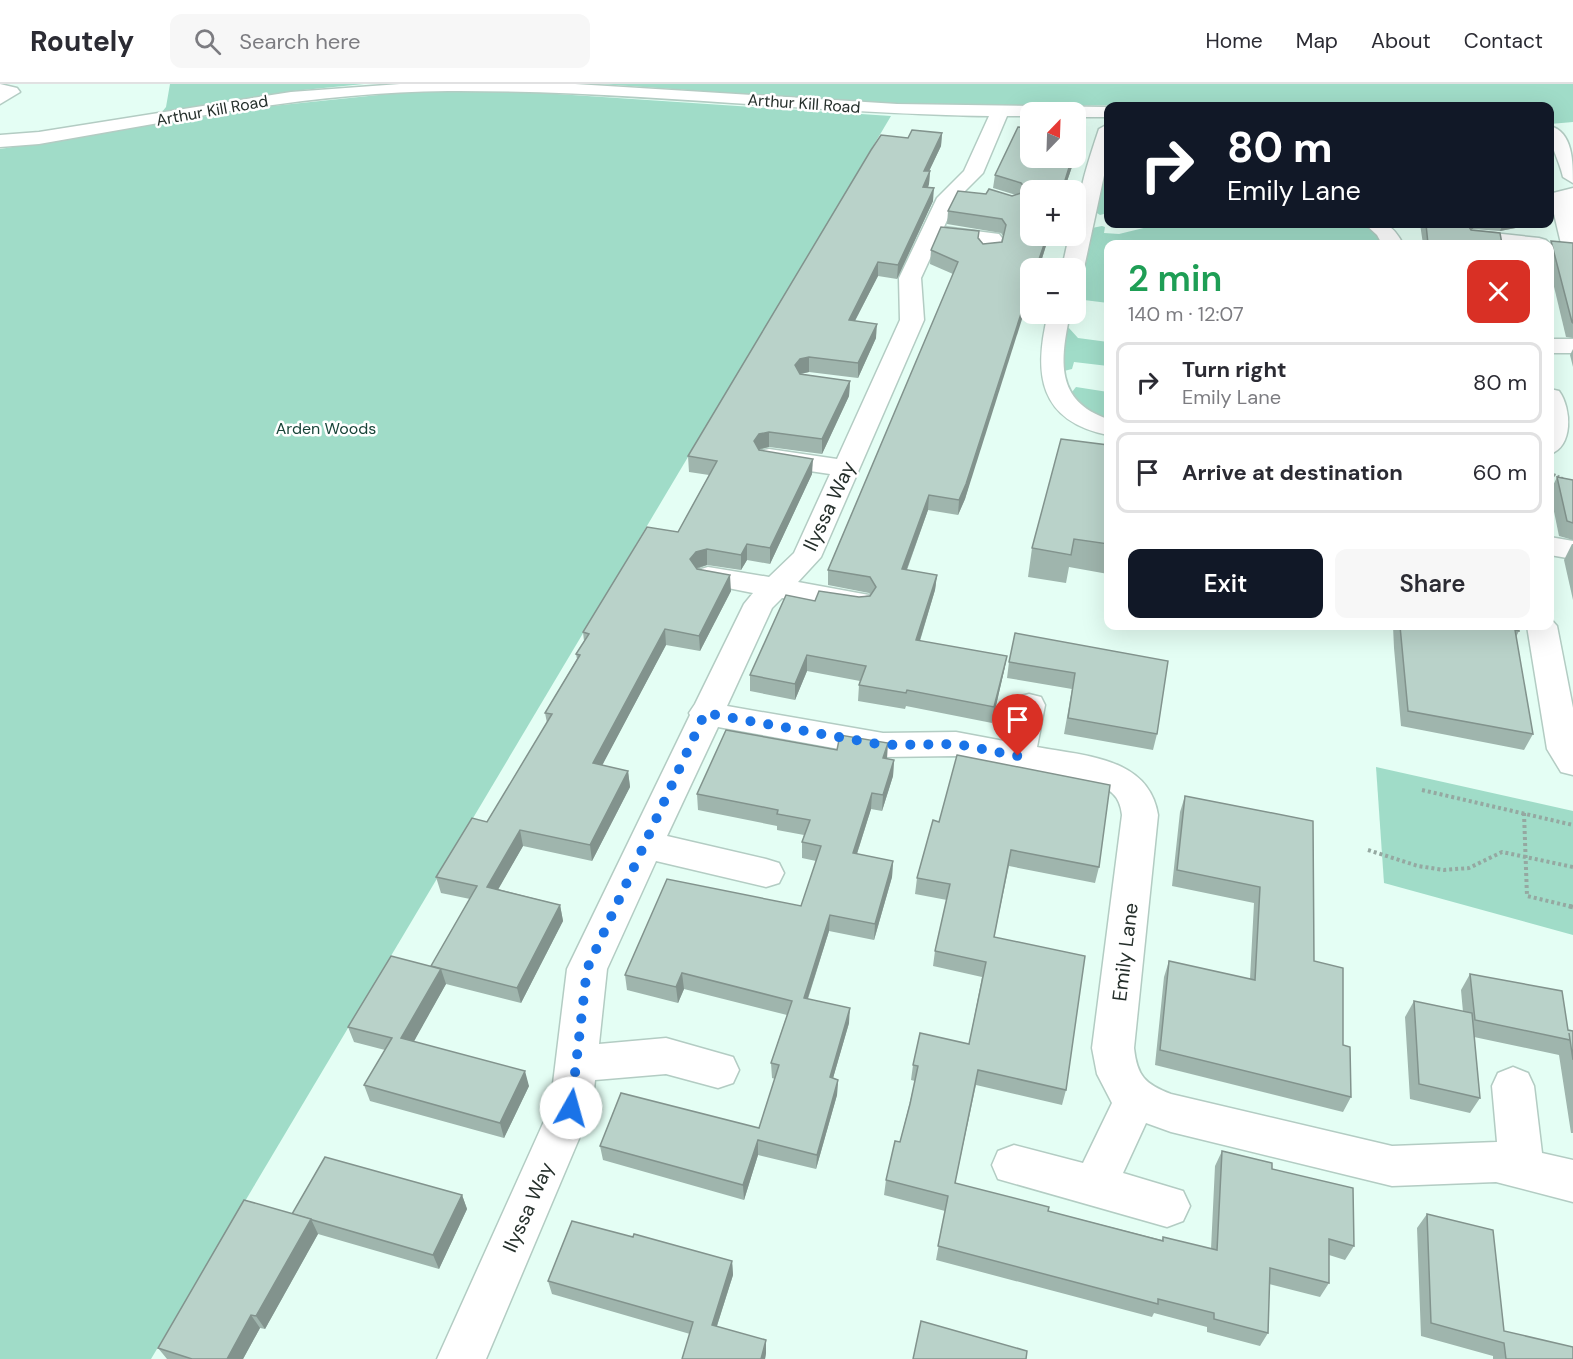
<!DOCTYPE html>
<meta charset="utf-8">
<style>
:root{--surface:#fff;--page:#f7f7f7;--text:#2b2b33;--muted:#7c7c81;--line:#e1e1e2;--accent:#111827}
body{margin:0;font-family:"DM Sans",sans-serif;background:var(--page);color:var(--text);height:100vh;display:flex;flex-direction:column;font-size:22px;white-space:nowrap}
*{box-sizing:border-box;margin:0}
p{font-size:20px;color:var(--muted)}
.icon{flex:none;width:33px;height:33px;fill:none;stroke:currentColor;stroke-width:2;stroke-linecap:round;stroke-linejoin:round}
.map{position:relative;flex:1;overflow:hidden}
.panel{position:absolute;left:1104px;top:156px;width:450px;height:390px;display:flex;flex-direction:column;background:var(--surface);border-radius:12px;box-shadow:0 6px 24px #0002}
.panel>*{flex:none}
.guide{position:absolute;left:1104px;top:18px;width:450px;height:126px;border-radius:12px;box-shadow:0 6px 24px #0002;background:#111827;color:#fff;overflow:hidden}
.needle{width:39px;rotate:23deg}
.tools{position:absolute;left:1020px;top:18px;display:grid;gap:12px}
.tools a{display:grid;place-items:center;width:66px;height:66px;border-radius:12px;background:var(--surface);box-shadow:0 6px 24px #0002;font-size:30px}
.pin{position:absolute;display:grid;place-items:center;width:51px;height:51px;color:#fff;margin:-62px -26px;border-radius:50% 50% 50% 0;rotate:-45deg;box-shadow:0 0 6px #0007}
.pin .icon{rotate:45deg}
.me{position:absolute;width:66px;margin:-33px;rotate:7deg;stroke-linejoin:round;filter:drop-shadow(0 0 4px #0008)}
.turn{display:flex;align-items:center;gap:21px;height:126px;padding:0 24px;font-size:27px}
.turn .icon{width:78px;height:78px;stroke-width:2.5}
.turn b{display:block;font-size:42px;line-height:51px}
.round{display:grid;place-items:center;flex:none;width:63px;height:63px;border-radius:12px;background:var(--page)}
.head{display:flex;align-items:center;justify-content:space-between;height:102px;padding:0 24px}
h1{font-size:36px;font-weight:600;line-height:45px;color:#1e9e55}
.primary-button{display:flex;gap:12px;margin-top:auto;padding:12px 24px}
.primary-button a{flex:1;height:69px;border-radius:12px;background:var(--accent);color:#fff;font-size:24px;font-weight:600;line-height:69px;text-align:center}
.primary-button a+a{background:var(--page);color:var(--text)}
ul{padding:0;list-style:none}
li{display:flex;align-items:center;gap:18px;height:81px;margin:0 12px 9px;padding:0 12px;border:3px solid var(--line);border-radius:12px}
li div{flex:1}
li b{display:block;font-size:22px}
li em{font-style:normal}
header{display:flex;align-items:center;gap:36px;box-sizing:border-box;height:84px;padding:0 30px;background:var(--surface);border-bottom:2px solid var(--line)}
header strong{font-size:28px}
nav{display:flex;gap:33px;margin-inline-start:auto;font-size:21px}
.search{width:420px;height:54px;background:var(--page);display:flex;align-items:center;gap:15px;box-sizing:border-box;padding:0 21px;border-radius:12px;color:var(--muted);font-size:22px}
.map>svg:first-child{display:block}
.green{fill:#a0dcc8}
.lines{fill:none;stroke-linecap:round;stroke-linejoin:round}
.minor-casing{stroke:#b3ccc3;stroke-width:3}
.path-far2{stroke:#95a8a1;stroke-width:3;stroke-dasharray:2 2;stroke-linecap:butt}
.path-far1{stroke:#95a8a1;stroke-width:4;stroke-dasharray:3 3;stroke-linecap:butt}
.path{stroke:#95a8a1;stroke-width:4.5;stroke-dasharray:4 4;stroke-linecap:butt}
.minor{fill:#fff;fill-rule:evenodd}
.wall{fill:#9fb5ad}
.shaded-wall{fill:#82938d}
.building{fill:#b9d2c9;stroke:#82938d;stroke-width:1.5}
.route{stroke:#1a73e8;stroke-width:10;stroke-dasharray:0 18}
.labels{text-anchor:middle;stroke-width:5;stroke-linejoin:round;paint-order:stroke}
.far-street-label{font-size:16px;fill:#252f2b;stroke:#fff}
.far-park-label{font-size:16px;fill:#194539;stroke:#fff}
.street-label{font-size:20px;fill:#252f2b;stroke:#fff}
</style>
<header>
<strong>Routely</strong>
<div class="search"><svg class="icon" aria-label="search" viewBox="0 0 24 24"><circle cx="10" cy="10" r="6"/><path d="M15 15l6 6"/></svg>Search here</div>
<nav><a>Home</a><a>Map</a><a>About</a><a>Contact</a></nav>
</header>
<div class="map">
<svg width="1573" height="1275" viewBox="0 0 1573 1275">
<rect width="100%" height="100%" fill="#e4fef4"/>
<g class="green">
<path d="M 170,0 L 364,0 L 293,7 L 162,28 L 166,23 Z"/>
<path d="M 599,0 L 1573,0 L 1573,38 L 1550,40 L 1550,22 L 939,21 L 846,17 Z"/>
<path d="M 427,6 L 495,6 L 891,32 L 151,1275 L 0,1275 L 0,65 L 272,22 Z"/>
<path d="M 1108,71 L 1108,129 L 1100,131 L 1094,127 Z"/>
<path d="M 1160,140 L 1369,140 L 1379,147 L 1385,160 L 1108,160 L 1108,219 L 1076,215 L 1087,175 L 1092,144 L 1102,142 L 1105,143 L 1104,149 L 1119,150 Z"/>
<path d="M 1068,243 L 1078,254 L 1108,258 L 1108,282 L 1074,278 L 1072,285 L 1064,287 L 1059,282 Z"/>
<path d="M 1076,303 L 1108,308 L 1108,335 C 1092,329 1082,322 1072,308 Z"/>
<path d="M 1376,683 L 1573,727 L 1573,851 L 1384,799 Z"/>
</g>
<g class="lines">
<g class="minor-casing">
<g id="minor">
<path d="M 0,0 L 17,4 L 20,8 L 0,20 Z"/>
<path d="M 400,0 L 575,0 L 897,20 L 1108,23 L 1108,33 L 1076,33 L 1076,28 L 1030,28 L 1030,32 L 1007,32 L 983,89 L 956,116 L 944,143 L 999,150 L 1002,154 L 998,171 L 982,171 L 979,166 L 981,159 L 939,155 L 921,194 L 924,236 L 821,473 L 798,498 L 869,511 L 873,518 L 869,525 L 858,527 L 782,514 L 772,524 L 727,622 L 883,649 L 956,648 L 1004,657 L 1013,621 L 1017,613 L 1029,610 L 1041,613 L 1045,621 L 1037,663 C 1084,672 1149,673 1158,731 L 1134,964 C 1137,992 1145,1000 1171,1010 L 1392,1062 L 1497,1058 L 1492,1002 L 1498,989 L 1513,983 L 1528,989 L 1534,1002 L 1542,1069 L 1573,1076 L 1573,1118 L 1496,1098 L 1392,1102 L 1171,1048 L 1146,1039 L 1123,1089 L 1183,1107 L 1190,1122 L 1183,1137 L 1167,1143 L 998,1095 L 992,1081 L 998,1067 L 1014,1061 L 1083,1079 L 1112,1019 L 1097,990 L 1092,964 L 1122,731 C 1120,711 1110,705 1091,698 L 956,672 L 883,673 L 718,643 L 667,752 L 766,775 L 779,779 L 784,789 L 779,799 L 766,803 L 656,777 L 607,885 L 599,960 L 666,954 L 733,973 L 739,986 L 733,999 L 718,1004 L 666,990 L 595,996 L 592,1024 L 486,1275 L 437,1275 L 550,1024 L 567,885 L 690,631 L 689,629 L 695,620 L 744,520 L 753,509 L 698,498 L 693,492 L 698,486 L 708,483 L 769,493 L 794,469 L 830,390 L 769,381 L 760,379 L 756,373 L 760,367 L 769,365 L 837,375 L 900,236 L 899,194 L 937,114 L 964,87 L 989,32 C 809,29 629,6 448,7 C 311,8 174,37 39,60 L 0,63 L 0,51 L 39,48 L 291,8 Z"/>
<path d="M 1108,40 L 1108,73 L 1084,184 L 1076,190 L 1076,184 L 1062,184 L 1069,152 L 1076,152 C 1076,113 1087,81 1099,45 Z"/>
<path d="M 1550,42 C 1573,48 1573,78 1573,99 L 1563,93 C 1559,75 1548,59 1550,42 Z"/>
<path d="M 1573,104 L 1573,170 L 1565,169 L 1562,164 L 1550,113 L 1553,109 Z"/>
<path d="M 1365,140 C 1386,138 1393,141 1403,160 L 1382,160 L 1377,151 Z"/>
<path d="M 1474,147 L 1539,154 L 1546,156 L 1550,160 L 1485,160 L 1467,157 L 1464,153 L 1467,149 Z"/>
<path d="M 1048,230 L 1070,230 C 1060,276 1055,317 1108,335 L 1108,351 C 1039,337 1033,290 1048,230 Z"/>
<rect x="1550" y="255" width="23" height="14"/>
<path d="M 1550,305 L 1559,307 C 1572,325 1573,363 1550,370 Z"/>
<path d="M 1550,453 L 1573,457 L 1573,475 L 1550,471 Z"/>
<path d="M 1550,534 L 1557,542 L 1573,624 L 1573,691 L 1561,688 L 1547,665 L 1527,542 L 1550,542 Z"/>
</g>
</g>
<path class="path-far2" d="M 1550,389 L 1573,399"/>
<g class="path-far1">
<path d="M 1422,706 L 1573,741"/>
<path d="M 1524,729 L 1527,812 L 1573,823"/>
<path d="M 1368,766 L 1418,782 L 1444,786 L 1469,784 L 1502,768 L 1573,783"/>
</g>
<path class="path" d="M 1569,822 L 1573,823"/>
<use href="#minor" class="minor"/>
</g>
<g class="wall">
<path d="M 942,49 L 941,62 L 929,87 L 930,87 L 929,100 L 928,104 L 933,117 L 897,195 L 878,192 L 855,237 L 876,254 L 858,294 L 809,288 L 800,290 L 850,297 L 849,312 L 822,370 L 769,363 L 759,366 L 812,390 L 770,480 L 747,476 L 741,486 L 707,481 L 697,485 L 731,507 L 700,567 L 666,561 L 602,681 L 628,687 L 630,703 L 592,777 L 523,762 L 498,805 L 560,821 L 563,837 L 521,919 L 446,900 L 413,958 L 529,1002 L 504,1054 L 370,1017 L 364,1001 L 385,966 L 354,958 L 348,943 L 431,882 L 470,815 L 441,809 L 436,793 L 487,738 L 547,639 L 545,629 L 577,575 L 576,570 L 584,557 L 583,548 L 678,448 L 709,391 L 689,388 L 688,372 L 908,54 Z"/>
<path d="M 1030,74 L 1075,74 L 1064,106 L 1030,106 L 1030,152 L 1049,152 L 1039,184 L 1030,184 L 965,415 L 958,431 L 928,426 L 907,486 L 937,491 L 935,506 L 920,557 L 1007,572 L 1004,587 L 992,639 L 906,622 L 905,625 L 858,617 L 859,601 L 860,597 L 807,587 L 795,616 L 750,607 L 750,591 L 815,517 L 859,513 L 871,511 L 869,509 L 828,501 L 828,486 L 953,190 L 930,180 L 931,166 L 979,154 L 983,160 L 1002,158 L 1003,152 L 1001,149 L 947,140 L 948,127 L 986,110 L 1012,112 L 1016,111 L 993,104 L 995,91 Z"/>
<path d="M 1420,140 L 1536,140 L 1500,147 L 1473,145 L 1471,146 L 1502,160 L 1423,160 Z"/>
<path d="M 1551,157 L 1573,159 L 1573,254 L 1566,253 L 1550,186 L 1550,162 Z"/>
<path d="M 1573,265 L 1573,283 L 1570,271 Z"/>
<path d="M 1108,361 L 1108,490 L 1069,483 L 1066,499 L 1028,493 L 1032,464 Z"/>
<path d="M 1557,393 L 1573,396 L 1573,456 L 1559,452 L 1550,408 Z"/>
<path d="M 1572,460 L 1573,460 L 1573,516 L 1564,476 Z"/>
<path d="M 1393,542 L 1519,542 L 1519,547 L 1516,553 L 1533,650 L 1524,666 L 1401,642 L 1394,564 Z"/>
<path d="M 1168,577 L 1157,650 L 1153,666 L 1064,650 L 1072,605 L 1007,594 L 1009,578 Z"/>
<path d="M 887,675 L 894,676 L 893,692 L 882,727 L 871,725 L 857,770 L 893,777 L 892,793 L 874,856 L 829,847 L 808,915 L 849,939 L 833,994 L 838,996 L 837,1011 L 816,1085 L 758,1071 L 744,1116 L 603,1076 L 600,1062 L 759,1044 L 775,995 L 772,994 L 771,979 L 787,931 L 684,905 L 678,919 L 627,906 L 625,891 L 801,822 L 816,777 L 802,774 L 802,758 L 804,751 L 777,746 L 777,742 L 698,726 L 697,710 Z"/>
<path d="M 1185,712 L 1313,737 L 1314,877 L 1343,961 L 1351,1013 L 1343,1028 L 1155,981 L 1164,893 L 1169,877 L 1250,895 L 1254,819 L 1172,802 L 1180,728 Z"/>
<path d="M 933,736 L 1099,783 L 1095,799 L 1009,782 L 994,853 L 1066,1006 L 1062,1021 L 976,1001 L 955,1099 L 1048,1127 L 1162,1156 L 1163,1153 L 1211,1165 L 1215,1082 L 1222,1067 L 1272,1085 L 1354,1162 L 1345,1176 L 1329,1171 L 1329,1199 L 1320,1213 L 1269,1200 L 1268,1249 L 1260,1262 L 1207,1248 L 1207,1243 L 1154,1229 L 1152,1233 L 936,1176 L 945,1127 L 884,1111 L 886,1096 L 900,1058 L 915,997 L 911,996 L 913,981 L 969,960 L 982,893 L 933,882 L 935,867 L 947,816 L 915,810 L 917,794 Z"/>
<path d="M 1470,890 L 1568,946 L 1573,947 L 1573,1049 L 1571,1049 L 1559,971 L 1474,953 L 1480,1014 L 1470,1029 L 1410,1015 L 1405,933 L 1414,917 L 1463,928 L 1461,906 Z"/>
<path d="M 462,1111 L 467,1125 L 439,1185 L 318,1150 L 265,1245 L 260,1244 L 243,1275 L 167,1275 L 158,1264 L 292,1130 Z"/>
<path d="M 1427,1130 L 1504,1247 L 1573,1275 L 1493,1275 L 1493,1272 L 1421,1252 L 1417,1144 Z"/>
<path d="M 633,1153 L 732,1177 L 733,1191 L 717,1242 L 766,1269 L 765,1275 L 682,1275 L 690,1250 L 552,1210 L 548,1197 Z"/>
</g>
<g class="shaded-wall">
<path d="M 942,49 L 941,62 L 923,100 L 924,87 Z"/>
<path d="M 1072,74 L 1075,74 L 1064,106 L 1062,106 Z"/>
<path d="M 930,87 L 929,100 L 922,116 L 923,103 Z"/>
<path d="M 934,104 L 933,117 L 897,195 L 898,181 Z"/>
<path d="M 1467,140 L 1475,140 L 1473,145 L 1465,148 Z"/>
<path d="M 1503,140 L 1536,140 L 1500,147 Z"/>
<path d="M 1047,152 L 1049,152 L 1039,184 L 1036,184 Z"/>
<path d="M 878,178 L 878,192 L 848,250 L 849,236 Z"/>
<path d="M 1030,202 L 1030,210 L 965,415 L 958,431 L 959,416 Z"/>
<path d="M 877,240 L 876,254 L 858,294 L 858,279 Z"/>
<path d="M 809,273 L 809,288 L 800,290 L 795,281 L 800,275 Z"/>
<path d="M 850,297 L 849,312 L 822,370 L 822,355 Z"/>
<path d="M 769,348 L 769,363 L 760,365 L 754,372 L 754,357 L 759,350 Z"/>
<path d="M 813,375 L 812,390 L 770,480 L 770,464 Z"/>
<path d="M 929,411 L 928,426 L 901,501 L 902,485 Z"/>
<path d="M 747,460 L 747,476 L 741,486 L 741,471 Z"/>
<path d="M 707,465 L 707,481 L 697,484 L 691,491 L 690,475 L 696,468 Z"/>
<path d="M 730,491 L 731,507 L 700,567 L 699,552 Z"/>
<path d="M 937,491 L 935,506 L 915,572 L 916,556 Z"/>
<path d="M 665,545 L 666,561 L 595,695 L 593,679 Z"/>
<path d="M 807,571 L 807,587 L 795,616 L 795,600 Z"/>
<path d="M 1007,572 L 1004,587 L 992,639 L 994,623 Z"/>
<path d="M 888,659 L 887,675 L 883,674 Z"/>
<path d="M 894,676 L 893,692 L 882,727 L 883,711 Z"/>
<path d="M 628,687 L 630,703 L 592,777 L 590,761 Z"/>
<path d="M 872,709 L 871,725 L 852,785 L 853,769 Z"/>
<path d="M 520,746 L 523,762 L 491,818 L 487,803 Z"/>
<path d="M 893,777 L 892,793 L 874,856 L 875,840 Z"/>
<path d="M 560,821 L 563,837 L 521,919 L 517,904 Z"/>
<path d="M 830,831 L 829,847 L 803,929 L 804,914 Z"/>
<path d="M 441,885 L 446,900 L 407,970 L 401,954 Z"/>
<path d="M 682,889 L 684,905 L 678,919 L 676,903 Z"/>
<path d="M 850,924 L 849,939 L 829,1008 L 830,993 Z"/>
<path d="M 525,987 L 529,1002 L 504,1054 L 500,1039 Z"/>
<path d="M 838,996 L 837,1011 L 816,1085 L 817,1071 Z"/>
<path d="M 758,1056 L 758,1071 L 744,1116 L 743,1101 Z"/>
<path d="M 462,1111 L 467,1125 L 439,1185 L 433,1171 Z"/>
<path d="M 311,1135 L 318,1150 L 265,1245 L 256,1232 Z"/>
<path d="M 732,1177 L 733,1191 L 713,1254 L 712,1241 Z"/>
<path d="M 251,1231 L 260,1244 L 243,1275 L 227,1275 Z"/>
<path d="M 766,1256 L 766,1269 L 765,1275 L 761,1275 Z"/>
</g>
<g class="building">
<path d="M 1018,43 L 1030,44 L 1030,74 L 1072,74 L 1062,106 L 1030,106 L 1030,152 L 1047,152 L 1036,184 L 1030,184 L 1030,202 L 966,400 L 959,416 L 929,411 L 902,485 L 937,491 L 916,556 L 1007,572 L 994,623 L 907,606 L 906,609 L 859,601 L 866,582 L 807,571 L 795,600 L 750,591 L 786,511 L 815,517 L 819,507 L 859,513 L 870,512 L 876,503 L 870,493 L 828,486 L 958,178 L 931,166 L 941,143 L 979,147 L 978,154 L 983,160 L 1002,158 L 1006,141 L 1002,135 L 948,127 L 958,107 L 986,110 L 989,105 L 1012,112 L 1021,109 L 1025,104 L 1021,99 L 995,91 Z"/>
<path d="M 912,46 L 942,49 L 924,87 L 930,87 L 923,103 L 934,104 L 898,181 L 878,178 L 849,236 L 877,240 L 858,279 L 809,273 L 800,275 L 795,281 L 800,290 L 850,297 L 822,355 L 769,348 L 759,350 L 754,357 L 759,366 L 813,375 L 770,464 L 747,460 L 741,471 L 707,465 L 696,468 L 690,475 L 697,485 L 730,491 L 699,552 L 665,545 L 593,679 L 628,687 L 590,761 L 520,746 L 487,803 L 560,821 L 517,904 L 431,882 L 477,802 L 436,793 L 472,734 L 487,738 L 552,630 L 545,629 L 580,571 L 576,570 L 589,550 L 583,548 L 647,443 L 678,448 L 717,377 L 688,372 L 871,66 L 881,51 L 908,54 Z"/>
<path d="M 1426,140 L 1467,140 L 1471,146 L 1500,149 L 1502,160 L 1428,160 Z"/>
<path d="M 1551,157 L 1573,159 L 1573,239 L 1572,238 Z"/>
<path d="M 1061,355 L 1108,361 L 1108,460 L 1074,455 L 1071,471 L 1032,464 Z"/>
<path d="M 1557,393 L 1573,396 L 1573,439 L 1567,437 Z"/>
<path d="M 1400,542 L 1519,542 L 1519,547 L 1515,546 L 1533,650 L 1408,627 Z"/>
<path d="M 1015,549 L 1168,577 L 1157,650 L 1068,634 L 1075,589 L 1009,578 Z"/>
<path d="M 726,646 L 837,666 L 840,651 L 888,659 L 883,674 L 894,676 L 883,711 L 872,709 L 853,769 L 893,777 L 875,840 L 830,831 L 804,914 L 850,924 L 830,993 L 838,996 L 817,1071 L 758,1056 L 743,1101 L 600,1062 L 621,1009 L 759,1044 L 779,981 L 771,979 L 792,917 L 682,889 L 676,903 L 625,891 L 667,795 L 801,822 L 821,762 L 802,758 L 810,736 L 777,730 L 778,726 L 697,710 Z"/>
<path d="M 957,671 L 1110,701 L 1099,783 L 1011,766 L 994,853 L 1085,872 L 1066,1006 L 978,986 L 955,1099 L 1049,1123 L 1048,1127 L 1163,1157 L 1163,1153 L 1217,1166 L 1222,1067 L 1272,1079 L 1272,1085 L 1353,1104 L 1354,1162 L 1329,1155 L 1329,1199 L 1270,1184 L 1268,1249 L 1214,1235 L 1214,1229 L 1158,1215 L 1158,1220 L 938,1162 L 948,1112 L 886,1096 L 895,1057 L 900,1058 L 910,1020 L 918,982 L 913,981 L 920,949 L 969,960 L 986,878 L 935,867 L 950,800 L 917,794 L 933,736 L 939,738 Z"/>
<path d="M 1185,712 L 1313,737 L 1314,877 L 1343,884 L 1343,961 L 1350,963 L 1351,1013 L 1160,966 L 1169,877 L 1255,896 L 1260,803 L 1177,786 Z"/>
<path d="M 391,872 L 441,885 L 401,954 L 525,987 L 500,1039 L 364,1001 L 392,954 L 348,943 Z"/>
<path d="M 1470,890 L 1562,907 L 1568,946 L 1573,947 L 1573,976 L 1569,949 L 1570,956 L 1475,936 Z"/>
<path d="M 1414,917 L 1472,929 L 1480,1014 L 1419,1000 Z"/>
<path d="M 325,1073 L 462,1111 L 433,1171 L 292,1130 Z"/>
<path d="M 244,1116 L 311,1135 L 256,1232 L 251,1231 L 227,1275 L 192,1275 L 158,1264 Z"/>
<path d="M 1427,1130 L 1493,1146 L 1504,1247 L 1573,1263 L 1573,1275 L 1506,1275 L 1504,1259 L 1431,1239 Z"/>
<path d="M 572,1137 L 633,1153 L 634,1150 L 732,1177 L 712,1241 L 766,1256 L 761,1275 L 682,1275 L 693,1238 L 548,1197 Z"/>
<path d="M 921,1237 L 1027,1267 L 1026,1275 L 913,1275 Z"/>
</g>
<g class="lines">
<path class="route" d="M 571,1024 L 587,885 L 705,629 L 883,661 L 956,660 L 1018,672"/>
</g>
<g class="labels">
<g class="far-street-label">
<text transform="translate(804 19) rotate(4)" y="6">Arthur Kill Road</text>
<text transform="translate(212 26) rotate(-10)" y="6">Arthur Kill Road</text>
</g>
<g class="far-park-label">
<text x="326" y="350">Arden Woods</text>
</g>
<g class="street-label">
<text transform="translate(829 422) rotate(-65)" y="7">Ilyssa Way</text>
<text transform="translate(1125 868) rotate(-83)" y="7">Emily Lane</text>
<text transform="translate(528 1123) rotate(-66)" y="7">Ilyssa Way</text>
</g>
</g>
</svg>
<div class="tools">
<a><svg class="needle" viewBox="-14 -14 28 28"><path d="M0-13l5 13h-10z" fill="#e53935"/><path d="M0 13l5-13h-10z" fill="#7c7c81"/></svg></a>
<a>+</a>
<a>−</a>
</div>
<div class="pin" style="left:1018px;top:672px;background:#d93025"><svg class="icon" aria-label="arrive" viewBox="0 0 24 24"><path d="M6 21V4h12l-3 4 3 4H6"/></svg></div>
<svg class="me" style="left:571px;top:1024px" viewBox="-20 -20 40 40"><circle r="19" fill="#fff"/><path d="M0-13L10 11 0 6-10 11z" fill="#1a73e8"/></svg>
<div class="guide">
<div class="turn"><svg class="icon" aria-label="right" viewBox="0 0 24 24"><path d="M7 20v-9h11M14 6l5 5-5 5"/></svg><div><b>80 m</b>Emily Lane</div></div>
</div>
<section class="panel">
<div class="head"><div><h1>2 min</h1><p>140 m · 12:07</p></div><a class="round" style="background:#d93025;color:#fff"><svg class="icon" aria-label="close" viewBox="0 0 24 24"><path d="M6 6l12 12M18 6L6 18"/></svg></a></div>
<ul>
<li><svg class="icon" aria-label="right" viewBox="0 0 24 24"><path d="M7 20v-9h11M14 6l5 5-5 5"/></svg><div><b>Turn right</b><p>Emily Lane</p></div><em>80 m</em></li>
<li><svg class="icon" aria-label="arrive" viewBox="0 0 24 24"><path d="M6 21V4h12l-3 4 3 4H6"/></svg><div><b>Arrive at destination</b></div><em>60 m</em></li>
</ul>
<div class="primary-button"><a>Exit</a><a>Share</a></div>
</section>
</div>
